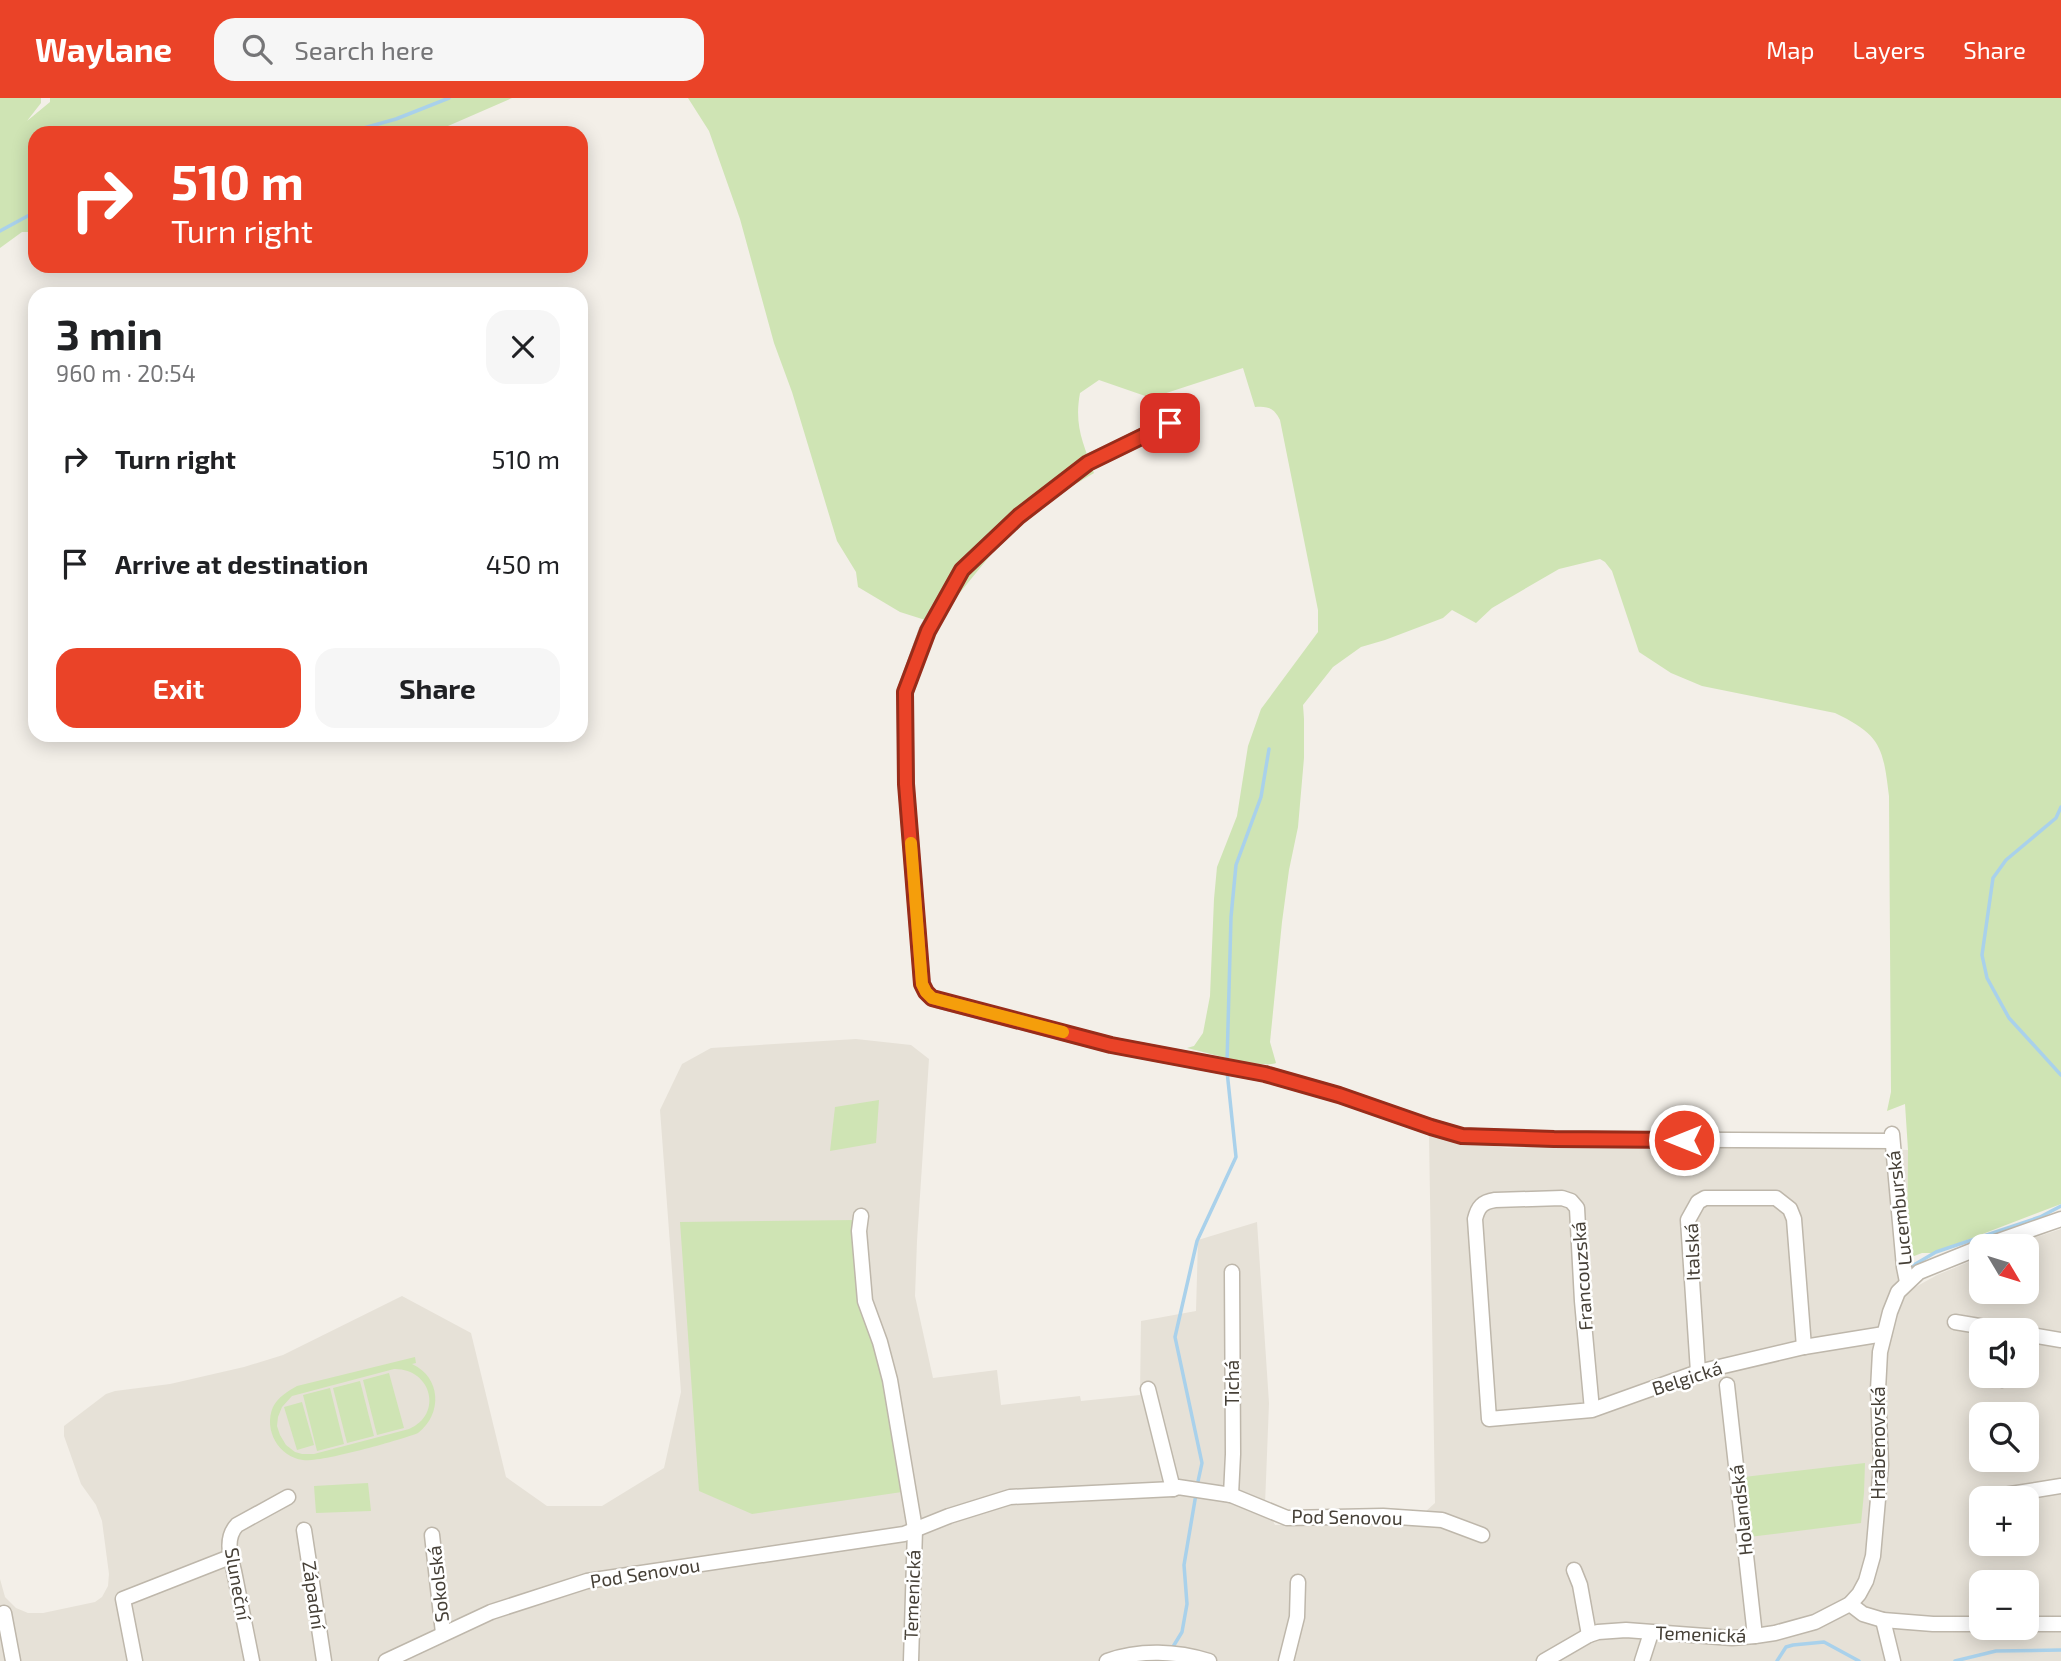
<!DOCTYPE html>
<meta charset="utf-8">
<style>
:root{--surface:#fff;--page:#f6f6f6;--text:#202124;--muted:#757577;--accent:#ea4328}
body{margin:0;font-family:"Exo 2",sans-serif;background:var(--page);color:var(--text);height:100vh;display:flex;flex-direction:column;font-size:26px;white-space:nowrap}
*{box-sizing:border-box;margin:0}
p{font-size:23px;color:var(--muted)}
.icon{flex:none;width:38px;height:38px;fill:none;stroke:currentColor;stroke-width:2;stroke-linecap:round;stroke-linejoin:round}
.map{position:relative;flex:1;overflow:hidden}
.side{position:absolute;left:28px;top:189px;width:560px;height:455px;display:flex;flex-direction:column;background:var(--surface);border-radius:21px;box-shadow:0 4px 18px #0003}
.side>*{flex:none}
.hud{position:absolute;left:28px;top:28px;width:560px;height:147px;border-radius:21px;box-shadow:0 4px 18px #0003;background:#ea4328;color:#fff;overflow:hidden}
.needle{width:46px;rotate:128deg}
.buttons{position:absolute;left:1969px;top:1136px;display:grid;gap:14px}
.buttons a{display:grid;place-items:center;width:70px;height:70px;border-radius:14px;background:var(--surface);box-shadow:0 4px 18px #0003;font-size:35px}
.pin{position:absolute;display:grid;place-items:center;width:60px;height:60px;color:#fff;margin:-30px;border-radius:14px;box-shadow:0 4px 10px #0006}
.me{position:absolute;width:77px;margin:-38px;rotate:270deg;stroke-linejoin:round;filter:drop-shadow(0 0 5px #0008)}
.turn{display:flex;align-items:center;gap:24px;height:147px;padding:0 28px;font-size:32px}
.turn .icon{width:91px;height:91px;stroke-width:2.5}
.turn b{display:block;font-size:49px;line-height:60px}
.round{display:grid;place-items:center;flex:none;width:74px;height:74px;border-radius:21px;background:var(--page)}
.overview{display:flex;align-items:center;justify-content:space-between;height:119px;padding:0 28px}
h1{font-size:42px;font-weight:700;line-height:52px}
.action{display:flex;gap:14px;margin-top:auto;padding:14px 28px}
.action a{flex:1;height:80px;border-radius:21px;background:var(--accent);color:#fff;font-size:28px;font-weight:700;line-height:80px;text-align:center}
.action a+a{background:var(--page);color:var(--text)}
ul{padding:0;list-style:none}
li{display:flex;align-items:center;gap:21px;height:105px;padding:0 28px}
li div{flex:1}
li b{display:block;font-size:26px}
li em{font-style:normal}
header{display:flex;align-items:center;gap:42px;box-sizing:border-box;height:98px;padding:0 35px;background:var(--accent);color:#fff}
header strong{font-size:33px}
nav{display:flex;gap:38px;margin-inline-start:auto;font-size:24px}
.search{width:490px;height:63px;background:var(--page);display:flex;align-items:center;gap:18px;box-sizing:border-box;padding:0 24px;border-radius:21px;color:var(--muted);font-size:26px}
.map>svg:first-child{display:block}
.residential{fill:#e6e1d7;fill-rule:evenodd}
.green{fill:#cfe4b4;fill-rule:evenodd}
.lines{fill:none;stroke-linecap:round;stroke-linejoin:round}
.stream{stroke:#a9d1eb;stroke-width:3.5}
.minor-casing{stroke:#beb7ab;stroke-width:17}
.minor{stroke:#fff;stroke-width:14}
.route-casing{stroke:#982c1a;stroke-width:18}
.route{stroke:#ea4328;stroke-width:12}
.slow{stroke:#f59e0b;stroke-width:12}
.labels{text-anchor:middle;stroke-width:5;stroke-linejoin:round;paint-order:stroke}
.street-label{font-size:19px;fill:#464037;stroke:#fff}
</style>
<header>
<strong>Waylane</strong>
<div class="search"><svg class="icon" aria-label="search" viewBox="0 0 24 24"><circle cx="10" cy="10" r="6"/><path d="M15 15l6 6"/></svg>Search here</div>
<nav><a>Map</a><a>Layers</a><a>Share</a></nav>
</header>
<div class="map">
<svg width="2061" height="1563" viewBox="0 0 2061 1563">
<rect width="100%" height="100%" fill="#f3efe8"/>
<path class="residential" d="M 856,941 L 911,947 L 929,961 L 917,1143 L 915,1198 L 933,1280 L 997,1272 L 1001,1307 L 1080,1298 L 1081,1303 L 1140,1297 L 1141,1223 L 1196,1213 L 1198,1142 L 1257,1124 L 1269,1305 L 1265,1407 L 1275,1427 L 1414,1424 L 1435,1405 L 1429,1038 L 1507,1050 L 1647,1045 L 1908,1052 L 1907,1149 L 1912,1191 L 1937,1177 L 1981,1159 L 1981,1194 L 2026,1194 L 2026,1148 L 2009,1148 L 2061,1131 L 2061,1563 L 0,1563 L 0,1481 L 5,1499 L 16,1510 L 28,1515 L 43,1515 L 95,1504 L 102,1499 L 108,1488 L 109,1476 L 102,1423 L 96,1407 L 81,1386 L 64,1338 L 64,1328 L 106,1296 L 115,1293 L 170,1286 L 244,1269 L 283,1257 L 402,1198 L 471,1235 L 506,1379 L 547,1408 L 602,1408 L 664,1370 L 681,1294 L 660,1012 L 682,966 L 711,950 ZM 1981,1232 L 2026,1232 L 2026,1278 L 1981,1278 ZM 1981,1316 L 2026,1316 L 2026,1362 L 1981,1362 ZM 1981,1400 L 2026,1400 L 2026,1446 L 1981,1446 ZM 1981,1484 L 2026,1484 L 2026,1530 L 1981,1530 Z"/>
<g class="green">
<path d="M 0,0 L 41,0 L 41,5 L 27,23 L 50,4 L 50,0 L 512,0 L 448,28 L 425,35 L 35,35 L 35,134 L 22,134 L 0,150 Z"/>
<path d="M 688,0 L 2061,0 L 2061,1106 L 1933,1155 L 1922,1155 L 1909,1160 L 1907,1149 L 1908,1052 L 1905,1006 L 1887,1013 L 1891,994 L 1889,698 C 1883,649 1881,637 1835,615 L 1702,588 L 1671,575 L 1639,554 L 1612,473 L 1605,464 L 1600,461 L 1559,471 L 1492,510 L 1476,525 L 1452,512 L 1443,520 L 1385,542 L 1361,549 L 1333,569 L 1303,607 L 1304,621 L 1304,660 L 1298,729 L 1289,772 L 1282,824 L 1270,944 L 1276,965 C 1261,971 1205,954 1187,950 L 1194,948 L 1203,935 L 1210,898 L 1214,801 L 1217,769 L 1237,718 L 1248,648 L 1261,611 L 1318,534 L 1318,512 L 1280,322 C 1274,310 1268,308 1255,309 L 1243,270 L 1151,300 L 1099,282 L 1080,295 C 1074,328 1083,345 1094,375 L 1047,403 L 993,454 L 958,497 L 941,527 L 900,514 L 858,489 L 856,474 L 837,443 L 792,294 L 774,245 L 740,121 L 709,33 Z"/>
<path d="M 879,1002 L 876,1045 L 830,1053 L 835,1009 Z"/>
<path d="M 856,1122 L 861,1211 L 879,1265 L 902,1394 L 752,1416 L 699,1393 L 680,1124 Z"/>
<path d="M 415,1259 L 416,1265 L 412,1266 C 441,1279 443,1316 418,1335 C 401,1342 319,1365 303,1362 C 279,1359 263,1332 273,1309 C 278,1299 288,1293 297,1288 ZM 394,1271 C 431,1270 444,1316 409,1331 L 314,1356 L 302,1356 L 295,1354 L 286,1347 L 280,1337 L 277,1328 L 278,1319 L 282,1309 L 292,1298 Z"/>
<path d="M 389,1275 L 404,1330 L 377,1337 L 363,1282 Z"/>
<path d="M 360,1283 L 374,1338 L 347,1345 L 333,1290 Z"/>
<path d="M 330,1290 L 344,1346 L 317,1353 L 303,1297 Z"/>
<path d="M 302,1304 L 314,1347 L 297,1352 L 284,1309 Z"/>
<path d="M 1865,1365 L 1864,1395 L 1861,1425 L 1749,1439 L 1744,1379 Z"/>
<path d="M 368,1385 L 371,1413 L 316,1415 L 314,1388 Z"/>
</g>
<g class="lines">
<g class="stream">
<path d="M 346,35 L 396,21 L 449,0"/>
<path d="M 0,133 L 35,114"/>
<path d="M 2061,709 L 2056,720 L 2006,762 L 1993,780 L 1982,857 L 1987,880 L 2009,920 L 2061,977"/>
<path d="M 1227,965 L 1231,819 L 1236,767 L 1261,699 L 1269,651"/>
<path d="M 1912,1168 L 1936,1154 L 2040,1119 L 2061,1108"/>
<path d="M 1197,1388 L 1202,1365 L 1175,1239 L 1197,1143 L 1236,1059 L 1227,973"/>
<path d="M 1171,1552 L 1182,1534 L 1187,1506 L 1184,1467 L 1196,1396"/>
<path d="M 1777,1563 L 1786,1549 L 1793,1547 L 1824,1544 L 1859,1563"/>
<path d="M 1955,1563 L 1996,1553 L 2061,1552"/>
</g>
<g class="minor-casing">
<g id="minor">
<path d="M 1190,315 L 1088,365 L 1019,418 L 962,472 L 927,533 L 905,594 L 906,686 L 922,886 C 925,895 929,899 938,902 L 1111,947 L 1265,976 L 1339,997 L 1431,1029 L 1462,1038 L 1554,1041 L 1892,1043"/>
<path d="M 1892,1036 L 1904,1169 L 1907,1184"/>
<path d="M 861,1118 L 859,1133 L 865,1203 L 880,1244 L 890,1282 L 915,1431 L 911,1563"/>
<path d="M 1984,1148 L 2061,1121"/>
<path d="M 1955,1224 L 2003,1232"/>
<path d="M 2026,1236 L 2061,1242"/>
<path d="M 1698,1274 L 1688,1122 L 1698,1104 L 1705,1100 L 1776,1100 L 1790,1111 L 1794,1121 L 1804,1249"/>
<path d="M 2002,1278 L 2002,1282"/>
<path d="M 1727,1287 L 1755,1538"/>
<path d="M 1148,1291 L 1173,1391"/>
<path d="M 1592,1312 L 1582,1203 L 1577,1110 L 1571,1103 L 1562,1100 L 1495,1102 C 1482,1104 1478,1109 1475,1121 L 1489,1321 L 1592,1312 L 1698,1274 L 1804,1249 L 1884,1236"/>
<path d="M 1231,1397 L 1233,1356 L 1232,1174"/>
<path d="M 2004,1400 L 2004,1397 L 2061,1388"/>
<path d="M 304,1432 L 324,1563"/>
<path d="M 432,1437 L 443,1535"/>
<path d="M 1574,1472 L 1580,1487 L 1589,1537"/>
<path d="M 1850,1506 L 1863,1516 L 1883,1522 L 1933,1526 L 1981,1526"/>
<path d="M 4,1515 L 13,1563"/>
<path d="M 1883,1522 L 1893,1563"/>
<path d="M 2026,1526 L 2061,1526"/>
<path d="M 135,1563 L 123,1501 L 230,1459"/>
<path d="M 252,1563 L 234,1473 C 230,1457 225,1440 237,1427 L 288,1399"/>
<path d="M 386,1563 L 491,1514 L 587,1483 L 904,1436 L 949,1418 L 1010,1399 L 1173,1391 L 1178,1389 L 1231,1397 L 1287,1420 L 1383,1418 L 1442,1422 L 1482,1437"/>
<path d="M 1107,1563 C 1140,1551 1177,1553 1209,1563"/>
<path d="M 1286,1563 L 1297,1519 L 1298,1484"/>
<path d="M 1544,1563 L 1589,1537 L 1598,1534 L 1626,1532 L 1732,1540 L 1755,1538 L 1775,1535 L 1815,1524 L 1850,1506 L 1859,1496 L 1866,1483 L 1873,1458 L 1881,1367 L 1878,1292 L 1880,1254 L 1890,1214 L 1898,1194 L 1919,1174 L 1981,1149"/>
<path d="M 1642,1563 L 1651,1535"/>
</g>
</g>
<use href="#minor" class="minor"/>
</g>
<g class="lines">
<g class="route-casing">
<path id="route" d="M 1170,325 L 1088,365 L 1019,418 L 962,472 L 928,533 L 905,594 L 906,686 L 922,886 L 926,894 L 932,900 L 1111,947 L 1265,976 L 1339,997 L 1431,1029 L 1462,1038 L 1554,1041 L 1684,1042"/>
</g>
<use href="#route" class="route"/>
<path class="slow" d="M 911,745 L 922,886 L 926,894 L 932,900 L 1063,934"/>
</g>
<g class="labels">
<g class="street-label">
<text transform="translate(1899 1110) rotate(-96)" y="7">Lucemburská</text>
<text transform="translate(1692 1154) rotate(-92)" y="7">Italská</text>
<text transform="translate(1582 1178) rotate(-94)" y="7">Francouzská</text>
<text transform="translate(1687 1280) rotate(-18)" y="7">Belgická</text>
<text transform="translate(1232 1285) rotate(-90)" y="7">Tichá</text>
<text transform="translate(1878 1345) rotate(-90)" y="7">Hrabenovská</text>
<text transform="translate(1741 1412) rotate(-96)" y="7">Holandská</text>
<text transform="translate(1347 1419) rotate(1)" y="7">Pod Senovou</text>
<text transform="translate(645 1475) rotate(-9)" y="7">Pod Senovou</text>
<text transform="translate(238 1486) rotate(80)" y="7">Sluneční</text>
<text transform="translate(438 1486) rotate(-96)" y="7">Sokolská</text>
<text transform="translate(314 1497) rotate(82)" y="7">Západní</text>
<text transform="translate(912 1497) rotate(-88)" y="7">Temenická</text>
<text transform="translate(1701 1536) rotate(2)" y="7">Temenická</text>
</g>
</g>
</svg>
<div class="buttons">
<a><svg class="needle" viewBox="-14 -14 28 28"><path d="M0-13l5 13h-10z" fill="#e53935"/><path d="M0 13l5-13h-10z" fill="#757577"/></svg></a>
<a><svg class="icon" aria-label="sound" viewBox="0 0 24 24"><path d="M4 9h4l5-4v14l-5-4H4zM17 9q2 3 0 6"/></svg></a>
<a><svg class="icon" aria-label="search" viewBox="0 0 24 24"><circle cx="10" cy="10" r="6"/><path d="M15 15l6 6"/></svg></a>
<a>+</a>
<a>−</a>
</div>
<div class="pin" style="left:1170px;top:325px;background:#d93025"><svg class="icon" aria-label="arrive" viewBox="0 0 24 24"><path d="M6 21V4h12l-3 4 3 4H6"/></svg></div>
<svg class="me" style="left:1684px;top:1042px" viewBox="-20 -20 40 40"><circle r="17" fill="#ea4328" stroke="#fff" stroke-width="3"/><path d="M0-11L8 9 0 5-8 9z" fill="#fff"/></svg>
<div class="hud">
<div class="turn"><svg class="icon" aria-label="right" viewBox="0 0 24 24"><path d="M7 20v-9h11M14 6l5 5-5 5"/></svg><div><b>510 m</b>Turn right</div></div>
</div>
<section class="side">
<div class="overview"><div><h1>3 min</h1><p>960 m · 20:54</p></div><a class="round"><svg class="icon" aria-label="close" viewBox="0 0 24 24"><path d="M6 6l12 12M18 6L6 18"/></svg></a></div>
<ul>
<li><svg class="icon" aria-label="right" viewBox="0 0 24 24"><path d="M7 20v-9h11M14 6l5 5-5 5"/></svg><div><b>Turn right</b></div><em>510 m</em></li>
<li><svg class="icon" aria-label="arrive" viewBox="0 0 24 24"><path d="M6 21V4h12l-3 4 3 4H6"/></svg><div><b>Arrive at destination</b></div><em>450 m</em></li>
</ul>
<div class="action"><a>Exit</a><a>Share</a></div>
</section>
</div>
